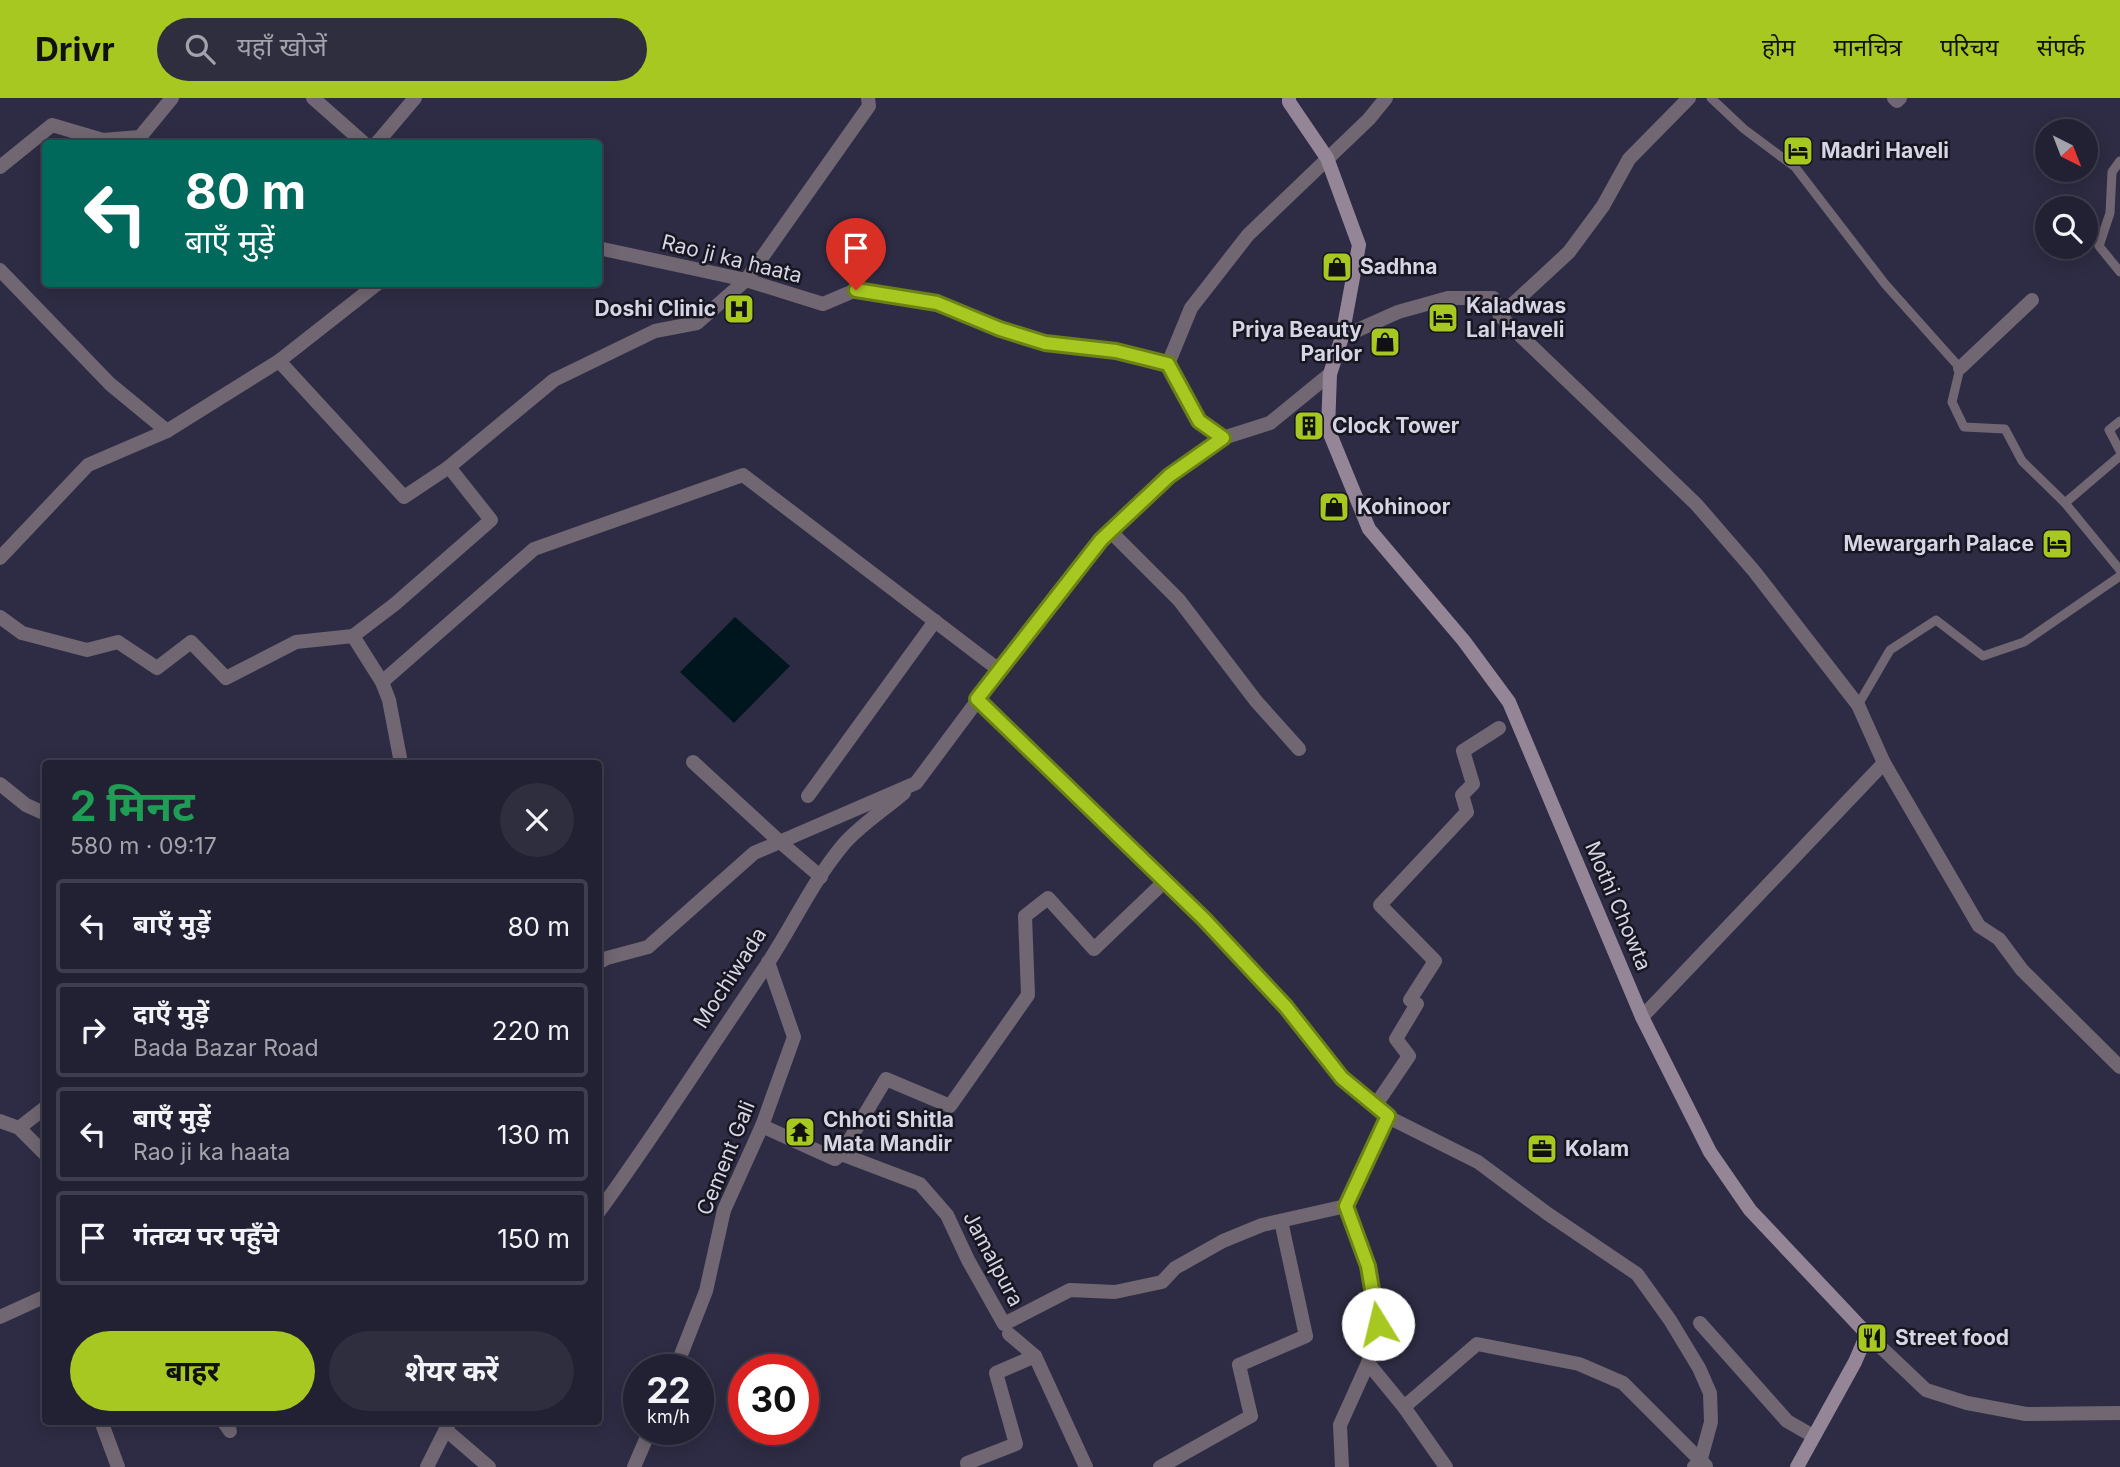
<!DOCTYPE html>
<html lang="hi">
<meta charset="utf-8">
<style>
:root{--surface:#222133;--page:#2e2e3f;--text:#f1f3f6;--muted:#a2a3ac;--line:#3f3e4e;--accent:#a6c821}
body{margin:0;font-family:Inter,"Noto Sans Devanagari",sans-serif;background:var(--page);color:var(--text);height:100vh;display:flex;flex-direction:column;font-size:26px;white-space:nowrap}
*{box-sizing:border-box;margin:0}
p{font-size:23px;color:var(--muted)}
.icon{flex:none;width:38px;height:38px;fill:none;stroke:currentColor;stroke-width:2;stroke-linecap:round;stroke-linejoin:round}
.map{position:relative;flex:1;overflow:hidden}
.drawer{position:absolute;left:42px;top:662px;width:560px;height:665px;display:flex;flex-direction:column;background:var(--surface);border-radius:7px;box-shadow:0 4px 18px #0003,0 0 0 2px var(--line)}
.drawer>*{flex:none}
.guide{position:absolute;left:42px;top:42px;width:560px;height:147px;border-radius:7px;box-shadow:0 4px 18px #0003,0 0 0 2px var(--line);background:#00695c;color:#fff;overflow:hidden}
.needle{width:46px;rotate:138deg}
.controls{position:absolute;left:2035px;top:21px;display:grid;gap:14px}
.controls a{display:grid;place-items:center;width:63px;height:63px;border-radius:50%;background:var(--surface);box-shadow:0 4px 18px #0003,0 0 0 2px var(--line);font-size:35px}
.speed{position:absolute;left:623px;top:1256px;display:flex;gap:14px;font-size:35px;font-weight:700;text-align:center}
.speed>*{display:grid;place-content:center;width:91px;height:91px;border-radius:50%;background:var(--surface);box-shadow:0 4px 18px #0003,0 0 0 2px var(--line);line-height:1}
.speed small{font-size:18px;font-weight:400}
.speed .limit{border:10px solid #d22;background:#fff;color:#111}
.pin{position:absolute;display:grid;place-items:center;width:60px;height:60px;color:#fff;margin:-72px -30px;border-radius:50% 50% 50% 0;rotate:-45deg;box-shadow:0 0 7px #0007}
.pin .icon{rotate:45deg}
.me{position:absolute;width:77px;margin:-38px;rotate:351deg;stroke-linejoin:round;filter:drop-shadow(0 0 5px #0008)}
.turn{display:flex;align-items:center;gap:24px;height:147px;padding:0 28px;font-size:32px}
.turn .icon{width:91px;height:91px;stroke-width:2.5}
.turn b{display:block;font-size:49px;line-height:60px}
.round{display:grid;place-items:center;flex:none;width:74px;height:74px;border-radius:37px;background:var(--page)}
.overview{display:flex;align-items:center;justify-content:space-between;height:119px;padding:0 28px}
h1{font-size:42px;font-weight:700;line-height:52px;color:#1e9e55}
.action{display:flex;gap:14px;margin-top:auto;padding:14px 28px}
.action a{flex:1;height:80px;border-radius:42px;background:var(--accent);color:#111;font-size:28px;font-weight:700;line-height:80px;text-align:center}
.action a+a{background:var(--page);color:var(--text)}
ul{padding:0;list-style:none}
li{display:flex;align-items:center;gap:21px;height:94px;margin:0 14px 10px;padding:0 14px;border:4px solid var(--line);border-radius:7px}
li div{flex:1}
li b{display:block;font-size:26px}
li em{font-style:normal}
header{display:flex;align-items:center;gap:42px;box-sizing:border-box;height:98px;padding:0 35px;background:var(--accent);color:#111}
header strong{font-size:33px}
nav{display:flex;gap:38px;margin-inline-start:auto;font-size:24px}
.search{width:490px;height:63px;background:var(--page);display:flex;align-items:center;gap:18px;box-sizing:border-box;padding:0 24px;border-radius:38px;color:var(--muted);font-size:26px}
.map>svg:first-child{display:block}
.water{fill:#00161e}
.lines{fill:none;stroke-linecap:round;stroke-linejoin:round}
.service{stroke:#716772;stroke-width:9}
.minor{stroke:#716772;stroke-width:14}
.secondary{stroke:#958697;stroke-width:14}
.route-casing{stroke:#6c8215;stroke-width:18}
.route{stroke:#a6c821;stroke-width:12}
.labels{text-anchor:middle;stroke-width:5;stroke-linejoin:round;paint-order:stroke}
.poi-label{font-size:21px;font-weight:bold;fill:#d6d5e5;stroke:#171621;text-anchor:start}
.street-label{font-size:21px;fill:#d6d5e5;stroke:#171621}
</style>
<header>
<strong>Drivr</strong>
<div class="search"><svg class="icon" aria-label="search" viewBox="0 0 24 24"><circle cx="10" cy="10" r="6"/><path d="M15 15l6 6"/></svg>यहाँ खोजें</div>
<nav><a>होम</a><a>मानचित्र</a><a>परिचय</a><a>संपर्क</a></nav>
</header>
<div class="map">
<svg width="2120" height="1369" viewBox="0 0 2120 1369">
<rect width="100%" height="100%" fill="#2e2c44"/>
<path class="water" d="M 735,519 L 790,568 L 734,625 L 680,574 Z"/>
<g class="lines">
<g class="service">
<path d="M 1711,0 L 1744,31 L 1795,69 L 1885,186 L 1960,270 L 1952,304 L 1964,329 L 2005,331 L 2022,363 L 2065,405 L 2120,472"/>
<path d="M 2120,63 L 2112,74 L 2110,115 L 2099,148 L 2120,174"/>
<path d="M 2120,323 L 2109,332 L 2120,353"/>
<path d="M 2065,405 L 2120,358"/>
<path d="M 1858,607 L 1890,552 L 1936,522 L 1983,558 L 2024,544 L 2120,478"/>
</g>
<g class="minor">
<path d="M 313,0 L 365,46"/>
<path d="M 1894,0 L 1897,3 L 1900,0"/>
<path d="M 376,46 L 415,0"/>
<path d="M 0,69 L 52,27 L 103,42 L 140,39 L 172,0"/>
<path d="M 598,150 L 746,182 L 823,206 L 856,192 L 937,205 L 1000,231 L 1045,245 L 1116,253 L 1168,266 L 1199,323 L 1223,340"/>
<path d="M 0,172 L 110,286 L 167,333"/>
<path d="M 1500,218 L 1569,154 L 1603,108 L 1629,61 L 1689,0"/>
<path d="M 1342,239 L 1398,214 L 1448,200 L 1493,200 L 1500,218 L 1696,406 L 1754,473 L 1858,607 L 1884,665 L 1979,828 L 1999,841 L 2022,872 L 2120,969"/>
<path d="M 279,263 L 377,186"/>
<path d="M 1168,266 L 1191,210 L 1248,137 L 1369,21 L 1386,0"/>
<path d="M 1960,270 L 2032,202"/>
<path d="M 1110,433 L 1179,502 L 1256,603 L 1299,651"/>
<path d="M 0,460 L 88,367 L 167,333 L 279,263 L 404,399 L 449,369"/>
<path d="M 0,519 L 22,535 L 87,552 L 118,544 L 157,570 L 191,544 L 226,580 L 296,544 L 353,538 L 395,506 L 491,422 L 449,369 L 554,282 L 655,233 L 697,225 L 746,182 L 869,8 L 868,0"/>
<path d="M 353,538 L 382,584 L 389,602 L 401,665"/>
<path d="M 382,584 L 534,451 L 743,377 L 999,572"/>
<path d="M 977,601 L 1204,821 L 1286,909 L 1342,980 L 1388,1019 L 1478,1064 L 1548,1116 L 1637,1176 L 1670,1222 L 1699,1270 L 1710,1295 L 1711,1324 L 1700,1364 L 1694,1369"/>
<path d="M 693,664 L 780,744 L 821,779"/>
<path d="M 0,686 L 26,707 L 46,716"/>
<path d="M 808,698 L 935,523"/>
<path d="M 598,865 L 607,860 L 648,849 L 754,755 L 916,685 L 1053,501 L 1101,442 L 1132,411 L 1169,378 L 1223,340 L 1270,325 L 1330,276"/>
<path d="M 1642,919 L 1884,665"/>
<path d="M 1375,1008 L 1409,958 L 1396,941 L 1417,906 L 1410,902 L 1435,863 L 1380,807 L 1467,714 L 1462,697 L 1473,686 L 1463,653 L 1499,630"/>
<path d="M 0,1023 L 19,1030 L 46,1057"/>
<path d="M 762,1028 L 835,1061 L 841,1056 L 920,1086 L 947,1117 L 968,1162 L 1004,1226 L 1070,1192 L 1115,1194 L 1162,1184 L 1175,1170 L 1223,1143 L 1262,1127 L 1346,1108"/>
<path d="M 19,1030 L 46,1009"/>
<path d="M 841,1056 L 886,981 L 950,1008 L 1028,897 L 1025,818 L 1048,800 L 1094,851 L 1165,783"/>
<path d="M 598,1115 C 657,1034 710,950 766,868 C 792,829 812,784 843,747 C 859,728 884,712 904,695"/>
<path d="M 0,1219 L 46,1198"/>
<path d="M 1700,1225 L 1787,1323 L 1813,1338"/>
<path d="M 1009,1236 L 1035,1258 L 1086,1369"/>
<path d="M 1867,1236 L 1926,1292 L 1967,1305 L 2026,1316 L 2120,1315"/>
<path d="M 1368,1265 L 1404,1309 L 1446,1369"/>
<path d="M 675,1272 L 706,1193 L 724,1112 L 762,1028 L 794,939 L 768,864"/>
<path d="M 1404,1309 L 1477,1246 L 1579,1266 L 1623,1285 L 1706,1368"/>
<path d="M 101,1323 L 118,1369"/>
<path d="M 223,1323 L 230,1333"/>
<path d="M 446,1332 L 489,1369"/>
<path d="M 427,1369 L 450,1323"/>
<path d="M 634,1369 L 650,1332"/>
<path d="M 968,1369 L 967,1365 L 1016,1346 L 996,1275 L 1035,1258"/>
<path d="M 1160,1369 L 1251,1318 L 1239,1267 L 1306,1238 L 1281,1123"/>
<path d="M 1342,1369 L 1340,1327 L 1368,1265 L 1378,1226 L 1368,1168 L 1346,1108 L 1388,1019"/>
</g>
<path class="secondary" d="M 1289,0 L 1289,4 L 1327,60 L 1359,147 L 1342,239 L 1330,276 L 1328,331 L 1369,431 L 1464,543 L 1509,604 L 1642,919 L 1710,1054 L 1750,1112 L 1867,1236 L 1855,1264 L 1797,1369"/>
</g>
<g class="lines">
<g class="route-casing">
<path id="route" d="M 856,192 L 937,205 L 1000,231 L 1045,245 L 1116,253 L 1168,266 L 1199,323 L 1223,340 L 1169,378 L 1101,442 L 977,601 L 1204,821 L 1286,909 L 1342,980 L 1388,1018 L 1346,1108 L 1368,1168 L 1378,1226"/>
</g>
<use href="#route" class="route"/>
</g>
<defs>
<g id="hotel-square" transform="scale(1.575)"><rect x="-9" y="-9" width="18" height="18" rx="4" fill="#a6c821" stroke="#171621"/><path d="M-6-4.5h1.5V1H6V5H4.5V3h-9V5H-6ZM-4 0a1.8 1.8 0 1 1 3.6 0ZM.5 0V-2.5h3Q6-2.5 6 0Z" fill="#111"/></g>
<g id="shop-square" transform="scale(1.575)"><rect x="-9" y="-9" width="18" height="18" rx="4" fill="#a6c821" stroke="#171621"/><path d="M-5-2.5h2.3a2.7 3.5 0 0 1 5.4 0H5L5.5 6h-11ZM-1.5-2.5h3a1.5 2.3 0 0 0-3 0Z" fill="#111"/></g>
<g id="hospital-square" transform="scale(1.575)"><rect x="-9" y="-9" width="18" height="18" rx="4" fill="#a6c821" stroke="#171621"/><path d="M-5-5h3v3.5h4V-5h3V5h-3V1.5h-4V5h-3Z" fill="#111"/></g>
<g id="building-square" transform="scale(1.575)"><rect x="-9" y="-9" width="18" height="18" rx="4" fill="#a6c821" stroke="#171621"/><path d="M-4-6H4V6H1V3H-1V6H-4ZM-2.5-4.3h1.7v1.8h-1.7ZM.8-4.3h1.7v1.8H.8ZM-2.5-1h1.7V.8h-1.7ZM.8-1h1.7V.8H.8Z" fill="#111"/></g>
<g id="temple-square" transform="scale(1.575)"><rect x="-9" y="-9" width="18" height="18" rx="4" fill="#a6c821" stroke="#171621"/><path d="M0-6L5-2H3V0L6.5 2.5H4V6H1.5V3h-3V6H-4V2.5H-6.5L-3 0V-2H-5Z" fill="#111"/></g>
<g id="office-square" transform="scale(1.575)"><rect x="-9" y="-9" width="18" height="18" rx="4" fill="#a6c821" stroke="#171621"/><path d="M-6-3h4V-5.5h4V-3h4V5H-6ZM-1-4.5V-3h2v-1.5ZM-6 0V1H6V0Z" fill="#111"/></g>
<g id="restaurant-square" transform="scale(1.575)"><rect x="-9" y="-9" width="18" height="18" rx="4" fill="#a6c821" stroke="#171621"/><path d="M-5-6h1v4h1v-4h1v4h1v-4h1v5L-1.5 .5V6h-2V.5L-5-1ZM5-6V6H3V1.5H1.5Q1.5-4 5-6Z" fill="#111"/></g>
</defs>
<g fill-rule="evenodd">
<use href="#hotel-square" x="1798" y="53"/>
<use href="#shop-square" x="1337" y="169"/>
<use href="#hospital-square" x="739" y="211"/>
<use href="#hotel-square" x="1443" y="220"/>
<use href="#shop-square" x="1385" y="244"/>
<use href="#building-square" x="1309" y="328"/>
<use href="#shop-square" x="1334" y="409"/>
<use href="#hotel-square" x="2057" y="446"/>
<use href="#temple-square" x="800" y="1034"/>
<use href="#office-square" x="1542" y="1051"/>
<use href="#restaurant-square" x="1872" y="1240"/>
</g>
<g class="labels">
<g class="poi-label">
<text x="1821" y="60">Madri Haveli</text>
<text x="1360" y="176">Sadhna</text>
<text x="1466" y="215">Kaladwas<tspan x="1466" dy="24">Lal Haveli</tspan></text>
<text x="716" y="218" text-anchor="end">Doshi Clinic</text>
<text x="1362" y="239" text-anchor="end">Priya Beauty<tspan x="1362" dy="24">Parlor</tspan></text>
<text x="1332" y="335">Clock Tower</text>
<text x="1357" y="416">Kohinoor</text>
<text x="2034" y="453" text-anchor="end">Mewargarh Palace</text>
<text x="823" y="1029">Chhoti Shitla<tspan x="823" dy="24">Mata Mandir</tspan></text>
<text x="1565" y="1058">Kolam</text>
<text x="1895" y="1247">Street food</text>
</g>
<g class="street-label">
<text transform="translate(732 161) rotate(14)" y="7">Rao ji ka haata</text>
<text transform="translate(1618 808) rotate(67)" y="7">Mothi Chowta</text>
<text transform="translate(730 880) rotate(-57)" y="7">Mochiwada</text>
<text transform="translate(726 1060) rotate(-68)" y="7">Cement Gali</text>
<text transform="translate(993 1161) rotate(62)" y="7">Jamalpura</text>
</g>
</g>
</svg>
<div class="controls">
<a><svg class="needle" viewBox="-14 -14 28 28"><path d="M0-13l5 13h-10z" fill="#e53935"/><path d="M0 13l5-13h-10z" fill="#a2a3ac"/></svg></a>
<a><svg class="icon" aria-label="search" viewBox="0 0 24 24"><circle cx="10" cy="10" r="6"/><path d="M15 15l6 6"/></svg></a>
</div>
<div class="speed"><div>22<small>km/h</small></div><div class="limit">30</div></div>
<div class="pin" style="left:856px;top:192px;background:#d93025"><svg class="icon" aria-label="arrive" viewBox="0 0 24 24"><path d="M6 21V4h12l-3 4 3 4H6"/></svg></div>
<svg class="me" style="left:1378px;top:1226px" viewBox="-20 -20 40 40"><circle r="19" fill="#fff"/><path d="M0-13L10 11 0 6-10 11z" fill="#a6c821"/></svg>
<div class="guide">
<div class="turn"><svg class="icon" aria-label="left" viewBox="0 0 24 24"><path d="M17 20v-9H6M10 6l-5 5 5 5"/></svg><div><b>80 m</b>बाएँ मुड़ें</div></div>
</div>
<section class="drawer">
<div class="overview"><div><h1>2 मिनट</h1><p>580 m · 09:17</p></div><a class="round"><svg class="icon" aria-label="close" viewBox="0 0 24 24"><path d="M6 6l12 12M18 6L6 18"/></svg></a></div>
<ul>
<li><svg class="icon" aria-label="left" viewBox="0 0 24 24"><path d="M17 20v-9H6M10 6l-5 5 5 5"/></svg><div><b>बाएँ मुड़ें</b></div><em>80 m</em></li>
<li><svg class="icon" aria-label="right" viewBox="0 0 24 24"><path d="M7 20v-9h11M14 6l5 5-5 5"/></svg><div><b>दाएँ मुड़ें</b><p>Bada Bazar Road</p></div><em>220 m</em></li>
<li><svg class="icon" aria-label="left" viewBox="0 0 24 24"><path d="M17 20v-9H6M10 6l-5 5 5 5"/></svg><div><b>बाएँ मुड़ें</b><p>Rao ji ka haata</p></div><em>130 m</em></li>
<li><svg class="icon" aria-label="arrive" viewBox="0 0 24 24"><path d="M6 21V4h12l-3 4 3 4H6"/></svg><div><b>गंतव्य पर पहुँचे</b></div><em>150 m</em></li>
</ul>
<div class="action"><a>बाहर</a><a>शेयर करें</a></div>
</section>
</div>
